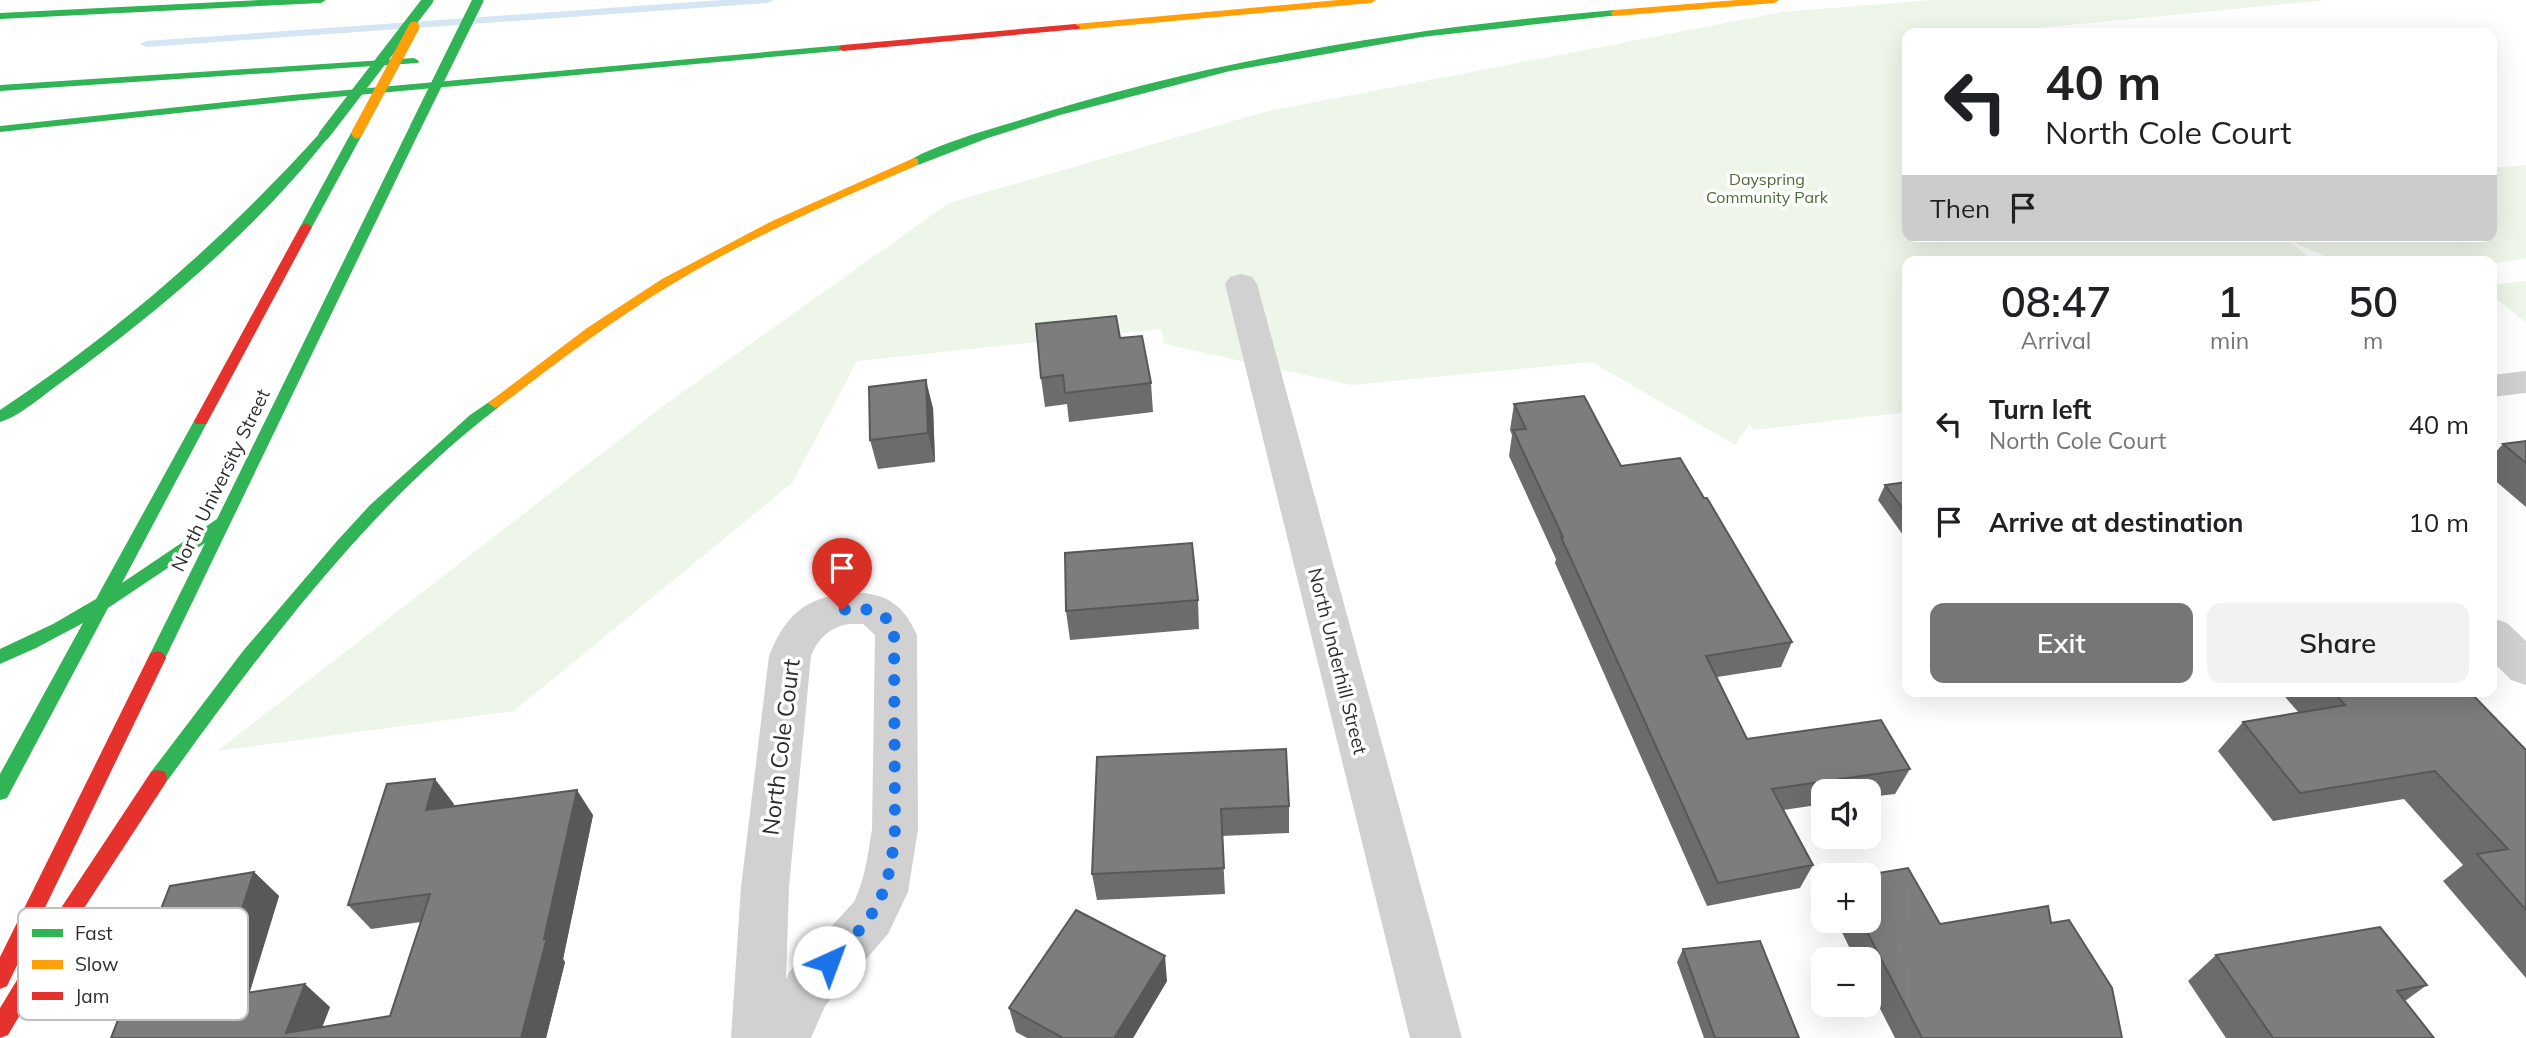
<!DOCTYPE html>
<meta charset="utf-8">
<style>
:root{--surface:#fff;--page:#f2f2f2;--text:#202124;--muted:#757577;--accent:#767676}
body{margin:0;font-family:Mulish,sans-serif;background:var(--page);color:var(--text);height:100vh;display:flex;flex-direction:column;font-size:26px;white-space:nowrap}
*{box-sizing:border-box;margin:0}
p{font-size:23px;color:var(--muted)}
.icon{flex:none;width:38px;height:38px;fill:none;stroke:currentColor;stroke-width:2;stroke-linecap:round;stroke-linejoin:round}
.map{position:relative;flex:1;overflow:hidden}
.panel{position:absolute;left:1902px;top:256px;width:595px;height:441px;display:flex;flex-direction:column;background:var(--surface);border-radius:14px;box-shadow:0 7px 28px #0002}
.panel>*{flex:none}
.guide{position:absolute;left:1902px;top:28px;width:595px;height:214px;border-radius:14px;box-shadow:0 7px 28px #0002;background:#fff;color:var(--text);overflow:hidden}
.buttons{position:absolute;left:1811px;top:779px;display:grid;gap:14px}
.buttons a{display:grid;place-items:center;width:70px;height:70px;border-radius:14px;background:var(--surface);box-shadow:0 7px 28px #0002;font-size:35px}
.pin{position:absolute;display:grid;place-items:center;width:60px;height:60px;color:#fff;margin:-72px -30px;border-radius:50% 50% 50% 0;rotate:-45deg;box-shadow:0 0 7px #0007}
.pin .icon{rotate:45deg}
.me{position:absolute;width:77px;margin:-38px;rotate:43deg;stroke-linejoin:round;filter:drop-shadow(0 0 5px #0008)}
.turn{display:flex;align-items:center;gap:24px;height:147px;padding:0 28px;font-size:32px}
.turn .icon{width:91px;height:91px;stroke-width:2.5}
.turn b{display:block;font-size:49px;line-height:60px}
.then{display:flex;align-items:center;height:66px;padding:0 28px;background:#0003;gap:14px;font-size:26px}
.eta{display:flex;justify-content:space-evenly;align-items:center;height:119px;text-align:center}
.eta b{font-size:42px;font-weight:600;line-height:49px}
.primary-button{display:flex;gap:14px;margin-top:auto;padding:14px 28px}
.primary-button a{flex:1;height:80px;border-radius:14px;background:var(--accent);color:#fff;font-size:28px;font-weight:600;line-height:80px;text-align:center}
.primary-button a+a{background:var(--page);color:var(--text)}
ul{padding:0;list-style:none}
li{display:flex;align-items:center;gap:21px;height:98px;padding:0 28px}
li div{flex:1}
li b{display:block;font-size:26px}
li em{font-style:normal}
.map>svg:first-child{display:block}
.green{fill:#eef5e9}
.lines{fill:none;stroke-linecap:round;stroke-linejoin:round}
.stream{fill:#d4e5f3;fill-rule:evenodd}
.street{fill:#d1d1d1;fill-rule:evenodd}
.fast{fill:#30b455;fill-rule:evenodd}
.slow{fill:#ff9f0a;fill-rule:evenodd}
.jam{fill:#e5322d;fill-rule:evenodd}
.fast-bridge{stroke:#30b455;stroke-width:11}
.slow-bridge{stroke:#ff9f0a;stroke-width:11}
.wall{fill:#6c6c6c}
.shaded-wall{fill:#585858}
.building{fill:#7d7d7d;stroke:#585858;stroke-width:2}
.route{stroke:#1a73e8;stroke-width:12;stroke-dasharray:0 21.6}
.labels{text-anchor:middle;stroke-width:7;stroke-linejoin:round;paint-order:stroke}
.far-park-label{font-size:16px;fill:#4c6b35;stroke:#fff}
.street-label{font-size:19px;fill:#2c2c2c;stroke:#fff}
.near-street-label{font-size:23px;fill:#2c2c2c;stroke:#fff}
.key{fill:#fff;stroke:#c0c0c0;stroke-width:2}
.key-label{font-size:19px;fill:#2c2c2c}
</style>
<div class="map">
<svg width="2526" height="1038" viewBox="0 0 2526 1038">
<rect width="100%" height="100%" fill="#fff"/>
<g class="green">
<path d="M 1932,0 L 2326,0 L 2038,28 L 2043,33 L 1908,33 L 1908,236 L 2492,236 L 2492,168 L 2526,165 L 2526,258 L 2492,264 L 2492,261 L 2336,261 L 2290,241 L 2312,261 L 1908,261 L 1907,412 L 1754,430 L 1750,424 L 1735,445 L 1592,362 L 1351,385 L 1164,344 L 1162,329 L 857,361 L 792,483 L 514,711 L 217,751 L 663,406 L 949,203 L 1264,112 L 1782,12 Z"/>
<path d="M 2526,281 L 2526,322 L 2492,296 L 2492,285 Z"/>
</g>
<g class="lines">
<path class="stream" d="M 721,0 L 774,0 L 768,3 L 146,47 L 140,44 L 146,41 Z"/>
<g class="street">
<path d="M 1241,274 L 1252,277 L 1257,284 L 1462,1038 L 1410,1038 L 1225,284 L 1230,277 Z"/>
<path d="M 2526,371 L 2526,393 L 2492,397 L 2492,375 Z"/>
<path d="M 849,592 C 885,593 902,602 917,635 L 918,829 L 908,892 L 888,934 L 825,1006 L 811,1038 L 731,1038 L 741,887 L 769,656 C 786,614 804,599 849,592 ZM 849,624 L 863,624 L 875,635 L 872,829 C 868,854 865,879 854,902 L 789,972 L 786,979 L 789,887 L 811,656 C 818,638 830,627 849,624 Z"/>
<path d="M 2492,618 L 2507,623 L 2526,641 L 2526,685 L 2511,680 L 2492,661 Z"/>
</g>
<g class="fast">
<path d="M 261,0 L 326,0 L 321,3 L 0,19 L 0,13 Z"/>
<path d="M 1615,10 L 1620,13 L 1619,15 L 1422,37 L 1230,71 L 1060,115 L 988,138 L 918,165 L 910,165 L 908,162 C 925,148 993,128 1017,121 C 1211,59 1412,28 1615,10 Z"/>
<path d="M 843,45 L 848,48 L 847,50 L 292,101 L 0,132 L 0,126 L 292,95 Z"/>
<path d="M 414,58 L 419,61 L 418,63 L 0,91 L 0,85 Z"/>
<path d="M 415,125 L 421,128 L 163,663 L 157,665 L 151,663 L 148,658 L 205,543 L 108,608 L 7,798 L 0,800 L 0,774 L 83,623 L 36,648 L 0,664 L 0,649 L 53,624 L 96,599 L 194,421 L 201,416 L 208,421 L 122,583 L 217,519 L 409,128 Z"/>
<path d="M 357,130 L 363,133 L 312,227 L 306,231 L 302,230 L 300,227 L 351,133 Z"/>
<path d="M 324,132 L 330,135 C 257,229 158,312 63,381 C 46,393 19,417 0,422 L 0,410 C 119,331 224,239 320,133 Z"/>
<path d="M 495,398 L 500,400 L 502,403 L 500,406 C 366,508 263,649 165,784 L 158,786 L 151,784 L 149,778 L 151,772 L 243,651 L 337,541 L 370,505 L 470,415 Z"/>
</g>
<g class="slow">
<path d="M 1338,0 L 1376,0 L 1371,3 L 1075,30 L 1070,27 L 1075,24 Z"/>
<path d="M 1737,0 L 1779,0 L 1774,3 L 1615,16 L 1610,13 L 1615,10 Z"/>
<path d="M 914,158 L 918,159 L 918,165 C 834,201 748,238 669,286 C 610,322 555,364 500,406 L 495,408 L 488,403 L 587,328 L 662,279 L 770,222 Z"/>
</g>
<g class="jam">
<path d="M 1075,24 L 1080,27 L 1079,29 L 843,51 L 838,48 L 843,45 Z"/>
<path d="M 306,223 L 312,227 L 208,421 L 206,424 L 196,424 L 194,421 L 300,227 Z"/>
<path d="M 157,651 L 163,653 L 166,658 L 7,986 L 0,989 L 0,957 L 148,658 L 151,653 Z"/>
<path d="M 158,770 L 165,772 L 167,778 L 165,784 L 73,925 L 8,1035 L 0,1038 L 0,1008 L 59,911 L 151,772 Z"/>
</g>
<g class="fast-bridge">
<path d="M 415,128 L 478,0"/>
<path d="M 324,135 L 428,0"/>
</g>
<path class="slow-bridge" d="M 357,133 L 414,27"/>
</g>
<g class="wall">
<path d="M 1120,338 L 1151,383 L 1153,412 L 1069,422 L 1067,404 L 1045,407 L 1041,378 Z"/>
<path d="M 1514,404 L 1621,466 L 1792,642 L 1781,667 L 1717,677 L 1747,739 L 1910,769 L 1895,794 L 1869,797 L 1869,791 L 1824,791 L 1824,804 L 1783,810 L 1813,865 L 1800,888 L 1707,906 L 1555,563 L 1556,559 L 1509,456 L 1512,435 L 1510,430 Z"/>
<path d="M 933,408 L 935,462 L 878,469 L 870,440 Z"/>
<path d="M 2526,441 L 2526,507 L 2492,478 L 2492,456 L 2503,444 Z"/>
<path d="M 1908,482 L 1908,542 L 1878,500 L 1885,485 Z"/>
<path d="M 1198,600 L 1199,629 L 1070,640 L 1066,611 Z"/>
<path d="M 2280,691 L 2469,691 L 2526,750 L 2526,978 L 2443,881 L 2463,865 L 2404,799 L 2273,821 L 2218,751 L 2243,722 L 2299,713 Z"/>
<path d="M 1097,757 L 1289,806 L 1289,833 L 1222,836 L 1225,894 L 1097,900 L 1092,874 Z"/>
<path d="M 454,804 L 453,806 L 593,815 L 563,959 L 565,962 L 546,1038 L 111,1038 L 254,872 L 279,896 L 249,993 L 330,1007 L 322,1027 L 390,1016 L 421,922 L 371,929 L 348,905 Z"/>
<path d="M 1836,920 L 1869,920 L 1940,924 L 2051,923 L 2122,1038 L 1895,1038 L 1869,987 L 1869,959 L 1855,959 Z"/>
<path d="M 1683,949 L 1799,1038 L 1704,1038 L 1677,962 Z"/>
<path d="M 2216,955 L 2427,985 L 2405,1001 L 2434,1038 L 2226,1038 L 2188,981 Z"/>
<path d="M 1167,981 L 1133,1038 L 1027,1038 L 1016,1032 L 1009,1008 Z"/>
</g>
<g class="shaded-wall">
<path d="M 926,380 L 933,408 L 935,462 L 928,433 Z"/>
<path d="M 435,779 L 454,804 L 446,835 L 426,810 Z"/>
<path d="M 577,790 L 593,815 L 563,959 L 565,962 L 546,1038 L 521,1038 L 544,939 Z"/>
<path d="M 254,872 L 279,896 L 241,1021 L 213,998 Z"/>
<path d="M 1165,956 L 1167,981 L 1133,1038 L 1114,1038 Z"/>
<path d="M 305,984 L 330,1007 L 318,1038 L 286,1033 Z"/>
</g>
<g class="building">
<path d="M 1116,316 L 1120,338 L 1142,336 L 1151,383 L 1065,393 L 1063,375 L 1041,378 L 1036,324 Z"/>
<path d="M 926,380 L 928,433 L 870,440 L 869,387 Z"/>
<path d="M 1584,396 L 1621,466 L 1680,458 L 1704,498 L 1707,498 L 1792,642 L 1706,656 L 1747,739 L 1881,720 L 1910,769 L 1772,789 L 1813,865 L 1718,883 L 1561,537 L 1563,537 L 1513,430 L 1526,429 L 1514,404 Z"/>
<path d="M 2526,441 L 2526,463 L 2503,444 Z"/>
<path d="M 1908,482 L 1908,516 L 1885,485 Z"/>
<path d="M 1192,543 L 1198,600 L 1066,611 L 1065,553 Z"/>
<path d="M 2333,691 L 2469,691 L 2526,750 L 2526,910 L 2477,854 L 2508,849 L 2435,771 L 2300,793 L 2243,722 L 2345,705 Z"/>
<path d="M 1286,749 L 1289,806 L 1221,809 L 1224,868 L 1092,874 L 1097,757 Z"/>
<path d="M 435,779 L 426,810 L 577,790 L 544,939 L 547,938 L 521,1038 L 111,1038 L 170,886 L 254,872 L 213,998 L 305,984 L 286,1033 L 390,1016 L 430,894 L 348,905 L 387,784 Z"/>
<path d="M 1908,868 L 1940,924 L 2048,906 L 2051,923 L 2069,920 L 2112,988 L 2122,1038 L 1922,1038 L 1861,920 L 1869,920 L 1869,875 L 1867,875 Z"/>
<path d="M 1076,910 L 1165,956 L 1114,1038 L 1063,1038 L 1009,1008 Z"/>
<path d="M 2380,927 L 2427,985 L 2397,991 L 2434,1038 L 2273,1038 L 2216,955 Z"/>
<path d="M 1760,941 L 1799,1038 L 1715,1038 L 1683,949 Z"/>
</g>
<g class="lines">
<path class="route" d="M 829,962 C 877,914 889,899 895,829 L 894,628 C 883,609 863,607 842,610"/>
</g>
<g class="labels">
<g class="far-park-label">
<text x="1767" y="185">Dayspring<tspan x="1767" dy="18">Community Park</tspan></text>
</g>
<g class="street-label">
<text transform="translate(220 480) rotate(-64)" y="7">North University Street</text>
<text transform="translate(1338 661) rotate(76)" y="7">North Underhill Street</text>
</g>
<g class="near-street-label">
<text transform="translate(781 747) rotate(-83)" y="8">North Cole Court</text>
</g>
</g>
<rect x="18" y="908" width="230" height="112" rx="10" class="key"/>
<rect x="32" y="929" width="31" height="8" fill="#30b455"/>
<rect x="32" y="960" width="31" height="9" fill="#ff9f0a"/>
<rect x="32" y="992" width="31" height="8" fill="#e5322d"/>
<g class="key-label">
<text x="75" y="940">Fast</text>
<text x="75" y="971">Slow</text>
<text x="75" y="1003">Jam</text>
</g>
</svg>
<div class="buttons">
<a><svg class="icon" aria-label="sound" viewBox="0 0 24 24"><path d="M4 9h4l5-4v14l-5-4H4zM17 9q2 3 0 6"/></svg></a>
<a>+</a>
<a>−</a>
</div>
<div class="pin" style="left:842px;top:610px;background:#d93025"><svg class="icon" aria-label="arrive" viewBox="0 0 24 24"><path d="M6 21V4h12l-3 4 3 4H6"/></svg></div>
<svg class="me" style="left:829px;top:962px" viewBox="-20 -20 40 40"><circle r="19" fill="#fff"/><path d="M0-13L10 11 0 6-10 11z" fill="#1a73e8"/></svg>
<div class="guide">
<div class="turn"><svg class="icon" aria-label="left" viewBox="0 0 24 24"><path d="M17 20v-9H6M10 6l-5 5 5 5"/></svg><div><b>40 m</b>North Cole Court</div></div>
<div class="then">Then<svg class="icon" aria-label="arrive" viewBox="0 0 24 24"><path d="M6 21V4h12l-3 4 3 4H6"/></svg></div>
</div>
<section class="panel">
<div class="eta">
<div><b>08:47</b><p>Arrival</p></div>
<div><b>1</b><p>min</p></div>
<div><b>50</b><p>m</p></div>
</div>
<ul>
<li><svg class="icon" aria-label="left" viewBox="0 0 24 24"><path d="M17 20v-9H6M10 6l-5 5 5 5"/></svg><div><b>Turn left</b><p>North Cole Court</p></div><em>40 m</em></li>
<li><svg class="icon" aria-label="arrive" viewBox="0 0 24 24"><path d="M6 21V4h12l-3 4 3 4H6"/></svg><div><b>Arrive at destination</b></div><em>10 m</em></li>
</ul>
<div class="primary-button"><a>Exit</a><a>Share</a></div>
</section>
</div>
